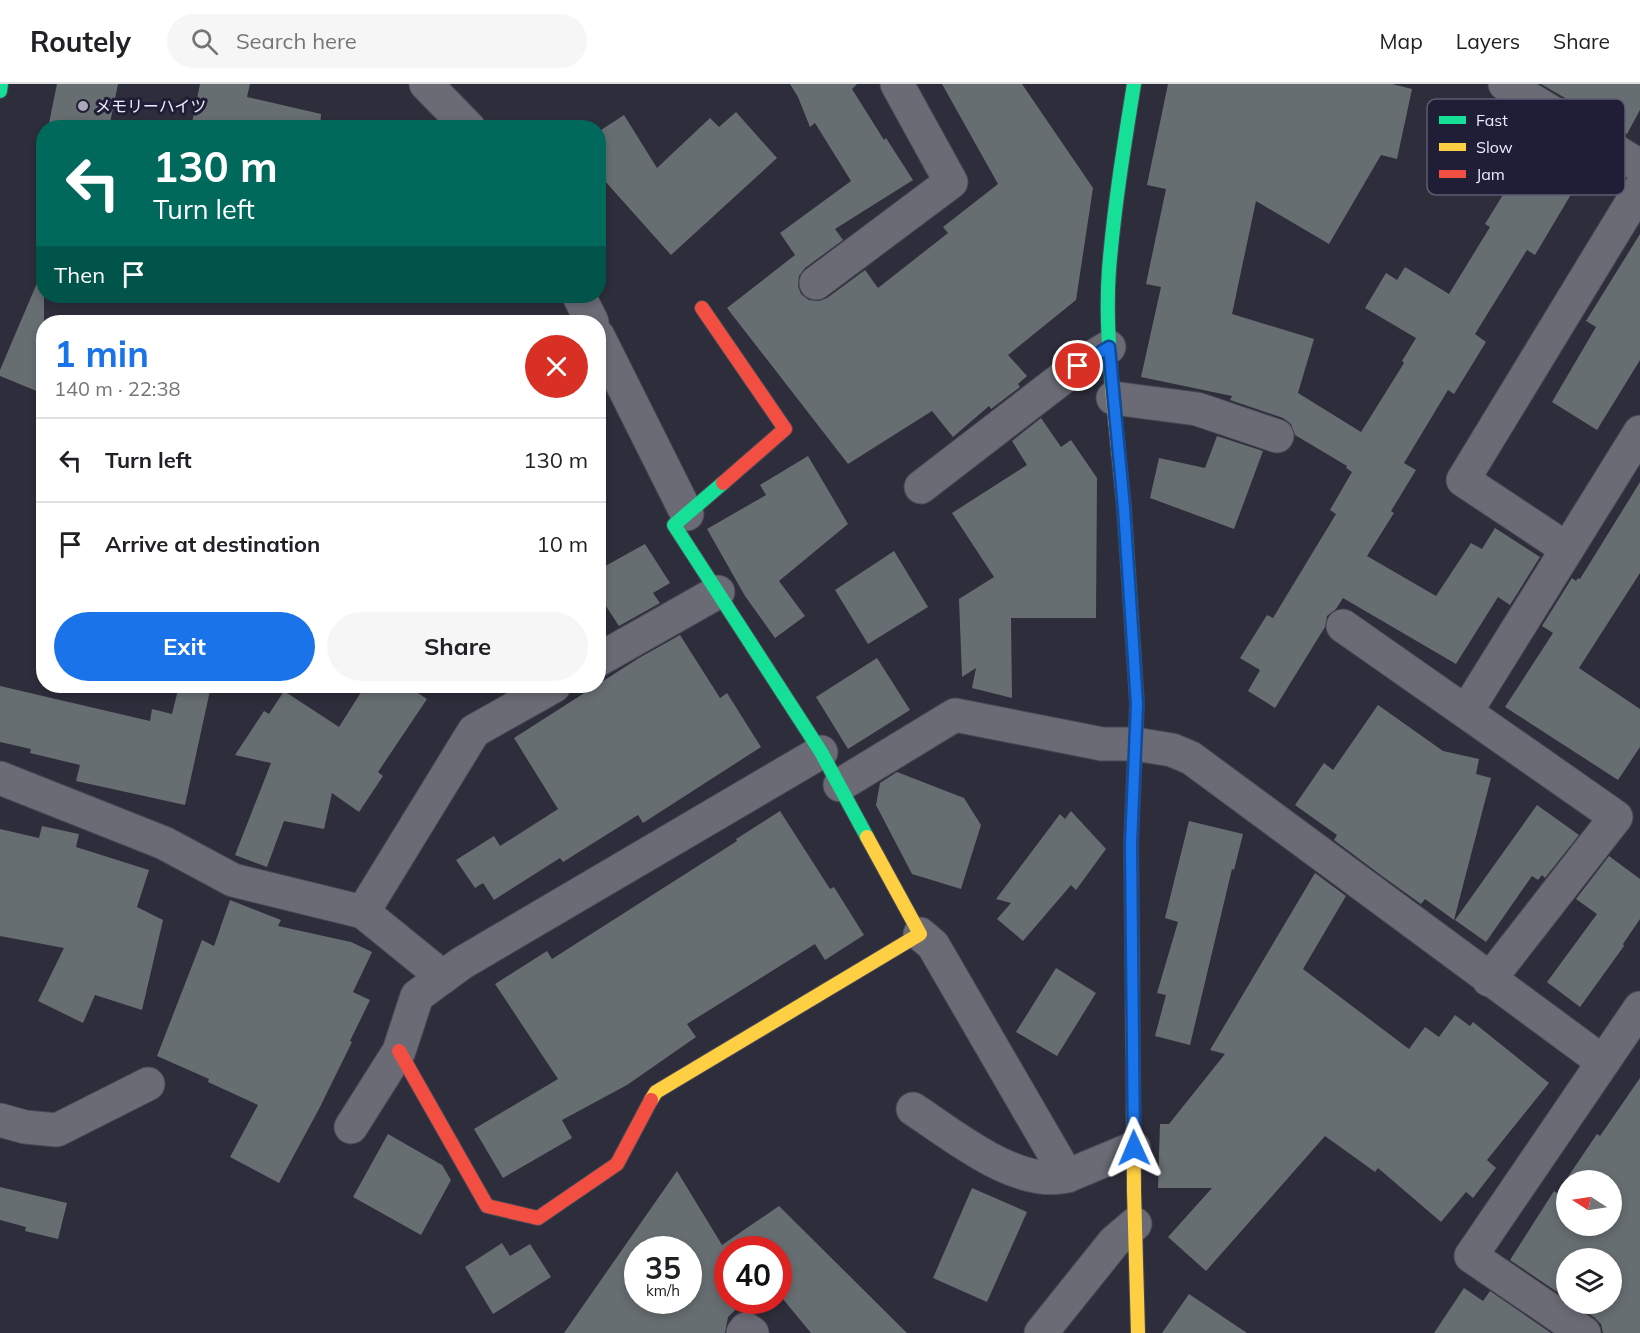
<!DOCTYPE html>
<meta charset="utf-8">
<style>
:root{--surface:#fff;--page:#f6f6f6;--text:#202124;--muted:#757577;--line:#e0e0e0;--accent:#1a73e8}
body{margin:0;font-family:Mulish,"Noto Sans JP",sans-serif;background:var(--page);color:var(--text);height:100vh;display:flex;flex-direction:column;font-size:22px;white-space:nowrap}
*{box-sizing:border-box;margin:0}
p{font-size:20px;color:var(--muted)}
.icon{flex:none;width:33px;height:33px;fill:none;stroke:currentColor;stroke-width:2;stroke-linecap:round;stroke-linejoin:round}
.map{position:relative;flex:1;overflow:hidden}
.side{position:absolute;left:36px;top:231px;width:570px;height:378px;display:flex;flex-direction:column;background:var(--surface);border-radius:24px;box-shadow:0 3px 9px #0003}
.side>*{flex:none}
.guide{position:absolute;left:36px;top:36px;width:570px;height:183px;border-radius:24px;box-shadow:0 3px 9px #0003;background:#00695c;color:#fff;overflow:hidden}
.needle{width:39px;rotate:282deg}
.controls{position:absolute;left:1556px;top:1086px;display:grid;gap:12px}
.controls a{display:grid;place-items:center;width:66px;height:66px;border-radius:50%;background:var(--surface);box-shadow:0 3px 9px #0003;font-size:30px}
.speed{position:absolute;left:624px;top:1152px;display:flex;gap:12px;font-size:30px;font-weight:700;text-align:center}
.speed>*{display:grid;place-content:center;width:78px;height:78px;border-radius:50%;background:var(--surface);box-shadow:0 3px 9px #0003;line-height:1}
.speed small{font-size:15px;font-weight:400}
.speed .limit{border:9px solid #d22;background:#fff;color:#111}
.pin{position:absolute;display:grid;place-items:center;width:51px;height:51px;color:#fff;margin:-26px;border:3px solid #fff;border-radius:50%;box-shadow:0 2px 6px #0007}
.me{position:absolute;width:66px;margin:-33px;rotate:359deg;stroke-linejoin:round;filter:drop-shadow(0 0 4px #0008)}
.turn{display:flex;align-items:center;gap:21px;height:126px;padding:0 18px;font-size:27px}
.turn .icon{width:78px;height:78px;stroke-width:2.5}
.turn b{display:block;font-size:42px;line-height:51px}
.then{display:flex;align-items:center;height:57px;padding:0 18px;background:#0003;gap:12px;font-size:22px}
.round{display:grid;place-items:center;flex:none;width:63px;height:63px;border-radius:32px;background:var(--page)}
.headline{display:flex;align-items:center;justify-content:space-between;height:102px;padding:0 18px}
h1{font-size:36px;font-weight:700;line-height:45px;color:var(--accent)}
.primary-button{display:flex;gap:12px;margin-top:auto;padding:12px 18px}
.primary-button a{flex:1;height:69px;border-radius:36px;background:var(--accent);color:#fff;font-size:24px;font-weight:700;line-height:69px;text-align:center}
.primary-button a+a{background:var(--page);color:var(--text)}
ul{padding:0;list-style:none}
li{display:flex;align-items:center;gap:18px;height:84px;padding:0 18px;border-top:2px solid var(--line)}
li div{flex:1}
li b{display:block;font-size:22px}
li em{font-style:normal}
header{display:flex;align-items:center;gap:36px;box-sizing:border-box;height:84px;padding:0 30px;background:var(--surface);border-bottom:2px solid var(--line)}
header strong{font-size:28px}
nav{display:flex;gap:33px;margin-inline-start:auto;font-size:21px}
.search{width:420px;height:54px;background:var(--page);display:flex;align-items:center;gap:15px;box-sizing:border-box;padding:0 21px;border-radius:33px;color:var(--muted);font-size:22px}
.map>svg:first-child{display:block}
.building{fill:#676e71;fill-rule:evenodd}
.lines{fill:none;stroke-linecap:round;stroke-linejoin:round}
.street-casing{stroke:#494855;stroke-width:35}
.fast-casing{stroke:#494855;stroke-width:16}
.slow-casing{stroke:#494855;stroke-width:16}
.jam-casing{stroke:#494855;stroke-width:16}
.street{stroke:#6b6b76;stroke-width:33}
.fast{stroke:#16e098;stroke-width:14}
.slow{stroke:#ffcf43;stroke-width:14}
.jam{stroke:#f24e42;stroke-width:14}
.route-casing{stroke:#114b97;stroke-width:15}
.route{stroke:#1a73e8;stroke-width:10}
.poi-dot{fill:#aaa8b8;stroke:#201e36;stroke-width:2}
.labels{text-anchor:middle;stroke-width:6;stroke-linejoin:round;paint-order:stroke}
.poi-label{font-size:16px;fill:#ecebfc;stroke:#201e36;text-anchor:start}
.key{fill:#201e36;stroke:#5d5c71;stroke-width:1.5}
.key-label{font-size:16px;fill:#ecebfc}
</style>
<header>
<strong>Routely</strong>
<div class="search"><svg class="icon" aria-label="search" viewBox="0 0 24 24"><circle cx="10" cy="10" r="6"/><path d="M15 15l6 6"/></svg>Search here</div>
<nav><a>Map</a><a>Layers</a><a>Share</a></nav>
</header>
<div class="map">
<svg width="1640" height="1249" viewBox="0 0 1640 1249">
<rect width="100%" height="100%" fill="#2e2d3b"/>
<g class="building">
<path d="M 57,0 L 118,0 L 109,44 L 48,44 Z"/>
<path d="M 200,0 L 250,0 L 247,13 L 321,30 L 320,44 L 191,44 Z"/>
<path d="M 790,0 L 857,0 L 852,5 L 884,56 L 886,54 L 913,96 L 835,145 L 843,156 L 805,184 L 799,192 L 798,202 L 801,210 L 809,216 L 819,217 L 827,214 L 865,186 L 878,204 L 948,149 L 943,143 L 998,100 L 942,0 L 1022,0 L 1093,104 L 1076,216 L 1008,271 L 1027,292 L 1018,300 L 1020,303 L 991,325 L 989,322 L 953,353 L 932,327 L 848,380 L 727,224 L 795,171 L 780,149 L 851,97 L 815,39 L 810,43 L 798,13 Z"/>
<path d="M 1168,0 L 1392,0 L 1412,5 L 1397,75 L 1381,71 L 1329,160 L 1256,117 L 1232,230 L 1314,255 L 1298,309 L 1361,348 L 1404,279 L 1402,277 L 1416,254 L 1365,224 L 1386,189 L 1397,196 L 1405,183 L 1449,210 L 1490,143 L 1485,140 L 1527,72 L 1576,102 L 1535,171 L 1527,166 L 1475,250 L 1486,258 L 1454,310 L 1448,306 L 1404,379 L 1416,386 L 1391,427 L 1394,429 L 1367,472 L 1436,512 L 1471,459 L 1482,465 L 1495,444 L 1540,473 L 1510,521 L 1498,513 L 1456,580 L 1343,514 L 1336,525 L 1327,532 L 1325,543 L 1275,624 L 1248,607 L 1260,586 L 1240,574 L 1267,531 L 1273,534 L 1336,430 L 1330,426 L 1352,388 L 1346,384 L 1347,382 L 1295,351 L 1291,340 L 1283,334 L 1230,316 L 1232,312 L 1141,293 L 1161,203 L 1146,200 L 1166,105 L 1147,101 Z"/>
<path d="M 1541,0 L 1640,0 L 1640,26 L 1627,50 Z"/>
<path d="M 736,28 L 777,74 L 671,171 L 604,96 L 598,87 L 598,48 L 624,31 L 657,84 L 710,34 L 719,43 Z"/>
<path d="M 1640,150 L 1640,276 L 1597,346 L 1552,318 L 1596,243 L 1586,237 Z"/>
<path d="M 43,185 L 44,185 L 44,310 L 0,292 L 0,286 Z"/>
<path d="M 1041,334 L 1061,363 L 1071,356 L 1097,394 L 1096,534 L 1011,534 L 1012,614 L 972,604 L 976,584 L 962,593 L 959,515 L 994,493 L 952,429 L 1027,381 L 1012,357 Z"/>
<path d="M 1217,352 L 1263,367 L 1234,445 L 1150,414 L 1159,374 L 1205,384 Z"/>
<path d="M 808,372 L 848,440 L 779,497 L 805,532 L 775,554 L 745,512 L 707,445 L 766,411 L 760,401 Z"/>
<path d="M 1640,398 L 1640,489 L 1579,584 L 1640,625 L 1640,663 L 1618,696 L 1505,623 L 1553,549 L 1542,542 L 1572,494 L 1576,497 L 1578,494 L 1580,495 Z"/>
<path d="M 645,460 L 670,499 L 653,509 L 660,519 L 619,542 L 598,510 L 598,486 Z"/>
<path d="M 894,467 L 928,523 L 868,560 L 835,506 Z"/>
<path d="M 680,551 L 720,614 L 727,609 L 761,663 L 643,739 L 638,731 L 563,778 L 560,774 L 494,816 L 483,799 L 475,804 L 456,776 L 494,752 L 500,762 L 558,725 L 514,654 L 639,574 Z"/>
<path d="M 877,574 L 910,626 L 848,665 L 816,613 Z"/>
<path d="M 0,602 L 150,637 L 152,625 L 172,630 L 179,602 L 211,602 L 185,721 L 76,697 L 80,681 L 30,669 L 31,665 L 0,658 Z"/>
<path d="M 365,602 L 407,602 L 427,615 L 378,688 L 383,692 L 359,728 L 332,709 L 324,745 L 284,737 L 267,783 L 235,771 L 271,679 L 235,671 L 264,627 L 269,630 L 284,607 L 339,643 Z"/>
<path d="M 1378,621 L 1443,667 L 1479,675 L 1476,690 L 1491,694 L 1454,836 L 1425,815 L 1421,820 L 1382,792 L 1334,756 L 1337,751 L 1295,721 L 1324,679 L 1333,686 Z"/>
<path d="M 897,688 L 964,714 L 981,741 L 961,805 L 912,790 L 876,721 L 880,699 Z"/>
<path d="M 1537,721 L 1579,751 L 1545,794 L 1542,791 L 1538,796 L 1532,792 L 1486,858 L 1455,836 Z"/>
<path d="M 780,727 L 830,805 L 834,803 L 864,851 L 825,876 L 815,860 L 687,940 L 696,953 L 627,1001 L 562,1036 L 572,1054 L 503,1094 L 474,1045 L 558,995 L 495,900 L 547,867 L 552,875 L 737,757 L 736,755 Z"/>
<path d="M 1071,727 L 1106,765 L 1076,806 L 1071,801 L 1023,857 L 997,835 L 1011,819 L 996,815 L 1060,730 L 1065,735 Z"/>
<path d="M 1189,737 L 1243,750 L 1234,786 L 1232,785 L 1190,961 L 1155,952 L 1166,911 L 1157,909 L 1178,838 L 1165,834 Z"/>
<path d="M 42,742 L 79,750 L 76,763 L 149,786 L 137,823 L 163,836 L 142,926 L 95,911 L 83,939 L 38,917 L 64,864 L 0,852 L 0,745 L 39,754 Z"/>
<path d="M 1609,772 L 1640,795 L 1640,835 L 1623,860 L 1624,862 L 1580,923 L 1547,898 L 1597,830 L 1576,815 Z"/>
<path d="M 1315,789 L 1346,812 L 1303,885 L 1409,965 L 1425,943 L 1439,953 L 1455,931 L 1470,942 L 1473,938 L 1549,999 L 1487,1076 L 1496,1084 L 1473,1114 L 1466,1108 L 1441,1138 L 1378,1084 L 1375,1088 L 1325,1052 L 1206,1187 L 1168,1153 L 1212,1104 L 1158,1104 L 1160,1040 L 1169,1040 L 1225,970 L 1210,966 Z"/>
<path d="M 230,816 L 281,836 L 278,842 L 351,858 L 372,868 L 353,908 L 370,916 L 350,957 L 352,958 L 319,1025 L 279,1099 L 230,1073 L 258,1021 L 208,998 L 209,995 L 157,972 L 202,856 L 214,862 Z"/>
<path d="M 1056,884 L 1096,909 L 1057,972 L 1016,948 Z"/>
<path d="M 1640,994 L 1640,1249 L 1603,1249 L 1601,1240 L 1595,1234 L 1574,1220 L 1611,1220 L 1611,1174 L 1566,1174 L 1566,1214 L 1510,1176 L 1554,1107 L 1557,1109 L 1597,1050 L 1600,1052 ZM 1566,1096 L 1611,1096 L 1611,1142 L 1566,1142 Z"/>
<path d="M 388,1050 L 442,1081 L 451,1096 L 421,1151 L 353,1113 Z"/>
<path d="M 677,1087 L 722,1161 L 779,1122 L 907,1249 L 811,1249 L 778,1209 L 778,1166 L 728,1166 L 728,1216 L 746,1216 L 728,1233 L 725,1249 L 564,1249 ZM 638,1166 L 688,1166 L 688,1216 L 638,1216 Z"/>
<path d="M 0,1103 L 67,1119 L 58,1155 L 25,1147 L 26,1143 L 0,1136 Z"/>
<path d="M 972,1104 L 1027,1128 L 987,1218 L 933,1194 Z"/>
<path d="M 502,1159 L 510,1172 L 530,1160 L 551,1193 L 493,1230 L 465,1183 Z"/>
<path d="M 1464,1204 L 1483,1217 L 1490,1207 L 1551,1249 L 1434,1249 Z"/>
<path d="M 1189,1210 L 1247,1249 L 1162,1249 Z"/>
</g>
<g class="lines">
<g class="street-casing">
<g id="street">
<path d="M 426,0 L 469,44"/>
<path d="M 1505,0 L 1640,82"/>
<path d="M 816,199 L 951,98 L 897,0"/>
<path d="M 579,212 L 592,238"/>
<path d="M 598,252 L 687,430"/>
<path d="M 1113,314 L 1197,325 L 1277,352"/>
<path d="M 921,403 L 1078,282 L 1109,263"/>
<path d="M 1567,465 L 1463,396 L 1640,105"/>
<path d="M 1343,542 L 1616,733 L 1489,896"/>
<path d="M 598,576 L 718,508"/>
<path d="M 1466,628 L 1640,348"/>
<path d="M 0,694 L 164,759 L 233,796 L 363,828 L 443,893"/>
<path d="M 840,701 L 955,631 L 1102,660 L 1135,660 L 1172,666 L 1191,674 L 1603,978"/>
<path d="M 363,828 L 474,647 L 554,602"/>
<path d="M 920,850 L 933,861 L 1067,1092"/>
<path d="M 913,1025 C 953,1051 1016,1104 1067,1092 L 1134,1064"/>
<path d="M 0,1036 L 25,1043 L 57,1046 L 148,1000"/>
<path d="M 351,1043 L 399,967 L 417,912 L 462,879 L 821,668"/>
<path d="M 743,1249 L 746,1245 L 752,1249"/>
<path d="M 1041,1249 L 1114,1158 L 1135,1140"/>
<path d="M 1584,1249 L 1471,1172 L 1640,924"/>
</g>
</g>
<g class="fast-casing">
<g id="fast">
<path d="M 0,7 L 1,0"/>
<path d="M 1112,304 C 1109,265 1106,225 1109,186 C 1114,123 1124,62 1134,0"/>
<path d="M 723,399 L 674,441 L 821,668 L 867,753"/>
</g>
</g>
<g class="slow-casing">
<g id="slow">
<path d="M 1112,304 L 1124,424 L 1134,574"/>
<path d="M 1132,848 L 1134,1107 L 1138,1249"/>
<path d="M 651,1016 L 656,1008 L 920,850 L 867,753"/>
</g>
</g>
<g class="jam-casing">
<g id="jam">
<path d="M 702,224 L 785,345 L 723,399"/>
<path d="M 1132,848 L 1131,760 L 1137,620 L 1134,574"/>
<path d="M 399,967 L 487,1122 L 538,1134 L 617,1080 L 651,1016"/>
</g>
</g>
<use href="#street" class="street"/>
<use href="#fast" class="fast"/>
<use href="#slow" class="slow"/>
<use href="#jam" class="jam"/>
</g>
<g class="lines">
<g class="route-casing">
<path id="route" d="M 1078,282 L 1109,263 L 1124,424 L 1137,620 L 1131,760 L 1134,1064"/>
</g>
<use href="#route" class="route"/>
</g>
<circle class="poi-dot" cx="83" cy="22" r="6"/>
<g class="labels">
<g class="poi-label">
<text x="95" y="28">メモリーハイツ</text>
</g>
</g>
<rect x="1427" y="15" width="198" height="96" rx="9" class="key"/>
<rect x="1439" y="32" width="27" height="8" fill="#16e098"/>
<rect x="1439" y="59" width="27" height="8" fill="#ffcf43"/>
<rect x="1439" y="86" width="27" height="8" fill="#f24e42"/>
<g class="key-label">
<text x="1476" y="42">Fast</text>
<text x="1476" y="69">Slow</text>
<text x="1476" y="96">Jam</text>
</g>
</svg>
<div class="controls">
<a><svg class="needle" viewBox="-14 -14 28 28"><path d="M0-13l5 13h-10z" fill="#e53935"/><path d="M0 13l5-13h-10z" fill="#757577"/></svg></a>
<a><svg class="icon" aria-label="layers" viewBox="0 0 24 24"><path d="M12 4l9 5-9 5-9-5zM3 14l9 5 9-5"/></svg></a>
</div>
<div class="speed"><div>35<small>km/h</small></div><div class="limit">40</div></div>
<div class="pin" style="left:1078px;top:282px;background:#d93025"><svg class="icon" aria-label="arrive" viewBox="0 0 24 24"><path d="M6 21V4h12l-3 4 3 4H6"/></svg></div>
<svg class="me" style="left:1134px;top:1064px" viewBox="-20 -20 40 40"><path d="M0-17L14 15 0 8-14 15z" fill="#1a73e8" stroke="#fff" stroke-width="4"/></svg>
<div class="guide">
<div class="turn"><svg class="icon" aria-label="left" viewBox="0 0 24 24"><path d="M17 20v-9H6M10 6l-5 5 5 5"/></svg><div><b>130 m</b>Turn left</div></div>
<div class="then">Then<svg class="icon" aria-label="arrive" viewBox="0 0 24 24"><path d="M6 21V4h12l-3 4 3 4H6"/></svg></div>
</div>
<section class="side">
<div class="headline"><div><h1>1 min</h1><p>140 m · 22:38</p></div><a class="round" style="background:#d93025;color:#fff"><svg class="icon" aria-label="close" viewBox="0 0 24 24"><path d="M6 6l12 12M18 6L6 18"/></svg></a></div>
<ul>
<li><svg class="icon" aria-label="left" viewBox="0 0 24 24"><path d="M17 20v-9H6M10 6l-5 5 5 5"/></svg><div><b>Turn left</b></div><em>130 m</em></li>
<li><svg class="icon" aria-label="arrive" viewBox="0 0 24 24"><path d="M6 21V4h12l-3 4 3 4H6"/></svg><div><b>Arrive at destination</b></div><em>10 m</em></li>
</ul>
<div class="primary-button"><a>Exit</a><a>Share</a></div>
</section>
</div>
